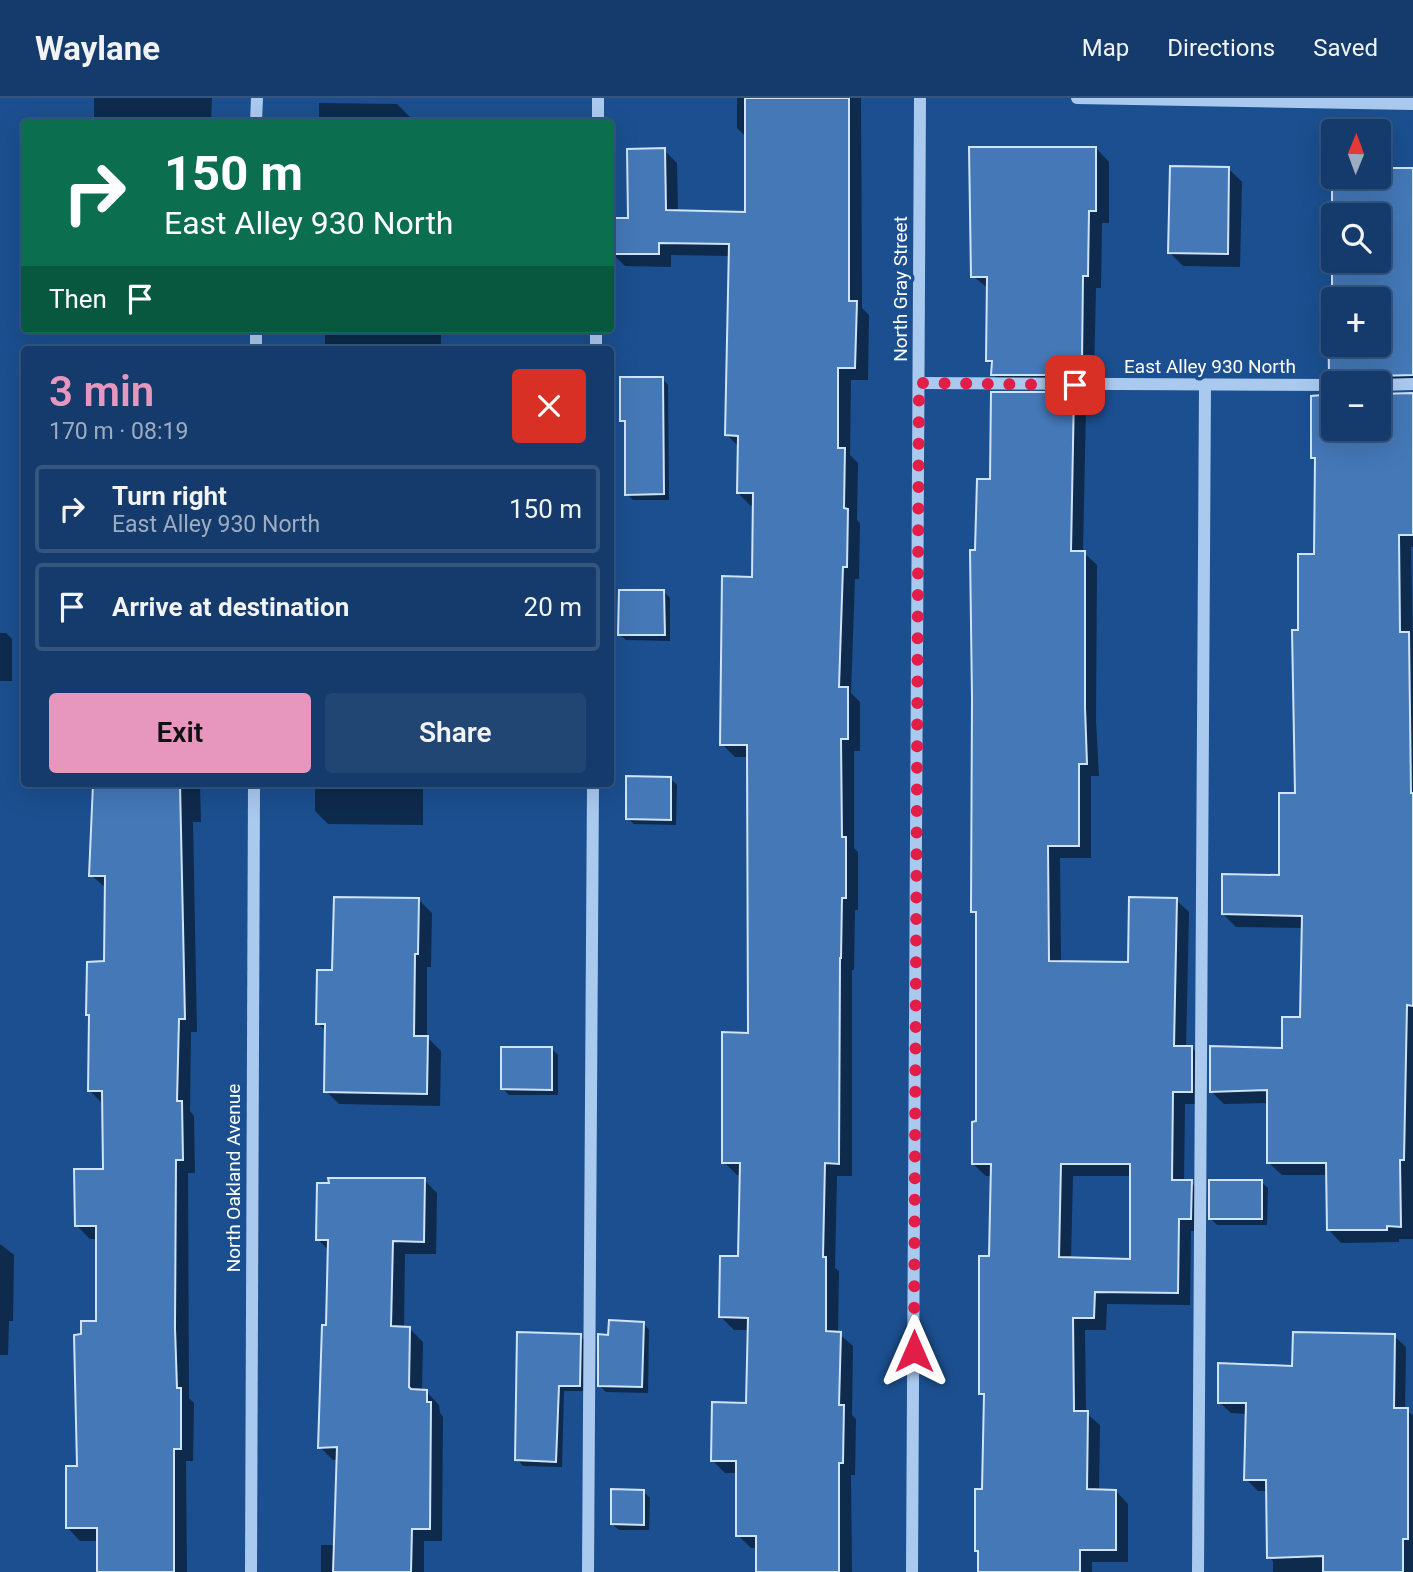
<!DOCTYPE html>
<meta charset="utf-8">
<style>
:root{--surface:#143b6b;--page:#214673;--text:#f1f3f6;--muted:#9dadc1;--line:#33557e;--accent:#e797bd}
body{margin:0;font-family:Roboto,sans-serif;background:var(--page);color:var(--text);height:100vh;display:flex;flex-direction:column;font-size:26px;white-space:nowrap}
*{box-sizing:border-box;margin:0}
p{font-size:23px;color:var(--muted)}
.icon{flex:none;width:38px;height:38px;fill:none;stroke:currentColor;stroke-width:2;stroke-linecap:round;stroke-linejoin:round}
.map{position:relative;flex:1;overflow:hidden}
.side{position:absolute;left:21px;top:248px;width:593px;height:441px;display:flex;flex-direction:column;background:var(--surface);border-radius:7px;box-shadow:0 7px 28px #0002,0 0 0 2px var(--line)}
.side>*{flex:none}
.top-card{position:absolute;left:21px;top:21px;width:593px;height:214px;border-radius:7px;box-shadow:0 7px 28px #0002,0 0 0 2px var(--line);background:#0b6e4f;color:#fff;overflow:hidden}
.needle{width:46px;rotate:1deg}
.controls{position:absolute;left:1321px;top:21px;display:grid;gap:14px}
.controls a{display:grid;place-items:center;width:70px;height:70px;border-radius:7px;background:var(--surface);box-shadow:0 7px 28px #0002,0 0 0 2px var(--line);font-size:35px}
.pin{position:absolute;display:grid;place-items:center;width:60px;height:60px;color:#fff;margin:-30px;border-radius:14px;box-shadow:0 4px 10px #0006}
.me{position:absolute;width:77px;margin:-38px;rotate:0deg;stroke-linejoin:round;filter:drop-shadow(0 0 5px #0008)}
.turn{display:flex;align-items:center;gap:24px;height:147px;padding:0 28px;font-size:32px}
.turn .icon{width:91px;height:91px;stroke-width:2.5}
.turn b{display:block;font-size:49px;line-height:60px}
.then{display:flex;align-items:center;height:66px;padding:0 28px;background:#0003;gap:14px;font-size:26px}
.round{display:grid;place-items:center;flex:none;width:74px;height:74px;border-radius:7px;background:var(--page)}
.headline{display:flex;align-items:center;justify-content:space-between;height:119px;padding:0 28px}
h1{font-size:42px;font-weight:600;line-height:52px;color:var(--accent)}
.primary-button{display:flex;gap:14px;margin-top:auto;padding:14px 28px}
.primary-button a{flex:1;height:80px;border-radius:7px;background:var(--accent);color:#111;font-size:28px;font-weight:600;line-height:80px;text-align:center}
.primary-button a+a{background:var(--page);color:var(--text)}
ul{padding:0;list-style:none}
li{display:flex;align-items:center;gap:21px;height:88px;margin:0 14px 10px;padding:0 14px;border:4px solid var(--line);border-radius:7px}
li div{flex:1}
li b{display:block;font-size:26px}
li em{font-style:normal}
header{display:flex;align-items:center;gap:42px;box-sizing:border-box;height:98px;padding:0 35px;background:var(--surface);border-bottom:2px solid var(--line)}
header strong{font-size:33px}
nav{display:flex;gap:38px;margin-inline-start:auto;font-size:24px}
.map>svg:first-child{display:block}
.shadow{fill:#0007;fill-rule:evenodd}
.building{fill:#4478b7;stroke:#cfe3fa;stroke-width:2;fill-rule:evenodd}
.lines{fill:none;stroke-linecap:round;stroke-linejoin:round}
.minor{stroke:#a9c9ee;stroke-width:12}
.route{stroke:#e11d48;stroke-width:12;stroke-dasharray:0 21.6}
.labels{text-anchor:middle;stroke-width:7;stroke-linejoin:round;paint-order:stroke}
.street-label{font-size:19px;fill:#fff;stroke:#1b4f8f}
</style>
<header>
<strong>Waylane</strong>
<nav><a>Map</a><a>Directions</a><a>Saved</a></nav>
</header>
<div class="map">
<svg width="1413" height="1474" viewBox="0 0 1413 1474">
<rect width="100%" height="100%" fill="#1b4f8f"/>
<g class="shadow">
<path d="M 94,0 L 212,0 L 211,24 L 94,24 Z"/>
<path d="M 737,0 L 861,0 L 862,210 L 869,217 L 868,282 L 851,282 L 850,357 L 858,365 L 857,422 L 860,425 L 859,481 L 855,481 L 851,595 L 860,604 L 860,653 L 854,653 L 854,750 L 858,754 L 858,812 L 855,812 L 854,872 L 852,872 L 852,1078 L 837,1078 L 835,1170 L 839,1173 L 838,1235 L 853,1248 L 852,1317 L 856,1321 L 855,1377 L 851,1377 L 852,1474 L 758,1474 L 758,1450 L 751,1450 L 738,1437 L 738,1375 L 725,1375 L 712,1362 L 748,1307 L 749,1232 L 734,1232 L 721,1219 L 740,1160 L 742,1077 L 737,1077 L 724,1064 L 750,936 L 749,659 L 735,659 L 722,646 L 754,481 L 755,408 L 751,408 L 738,395 L 739,349 L 727,337 L 730,158 L 671,157 L 671,169 L 625,168 L 612,155 L 664,52 L 677,65 L 678,114 L 747,115 L 747,40 L 737,30 Z"/>
<path d="M 319,5 L 397,6 L 410,19 L 410,24 L 319,24 Z"/>
<path d="M 1096,50 L 1109,64 L 1109,125 L 1102,125 L 1101,190 L 1096,190 L 1094,277 L 1087,276 L 1087,289 L 1006,289 L 993,276 L 993,268 L 987,262 L 989,191 L 973,178 Z"/>
<path d="M 1229,71 L 1242,84 L 1240,169 L 1183,168 L 1170,155 Z"/>
<path d="M 1379,72 L 1413,72 L 1413,290 L 1387,292 L 1384,297 L 1413,297 L 1413,449 L 1411,449 L 1413,541 L 1413,1141 L 1399,1141 L 1399,1144 L 1341,1145 L 1329,1132 L 1328,1077 L 1282,1077 L 1269,1065 L 1269,1005 L 1224,1006 L 1211,993 L 1284,951 L 1302,920 L 1304,830 L 1236,829 L 1223,816 L 1281,778 L 1296,697 L 1300,534 L 1316,458 L 1316,363 L 1312,359 L 1334,331 L 1379,331 L 1379,285 L 1338,285 L 1330,277 L 1334,163 L 1379,163 L 1379,117 L 1334,117 L 1334,79 L 1379,79 ZM 1334,201 L 1379,201 L 1379,247 L 1334,247 Z"/>
<rect x="325" y="231" width="116" height="21"/>
<path d="M 662,280 L 668,287 L 669,402 L 633,402 L 627,396 L 627,327 L 622,322 Z"/>
<path d="M 1073,296 L 1086,309 L 1083,454 L 1097,467 L 1096,623 L 1099,678 L 1091,678 L 1091,760 L 1060,760 L 1061,865 L 1130,865 L 1176,802 L 1189,814 L 1186,950 L 1192,950 L 1204,962 L 1204,1006 L 1185,1006 L 1184,1084 L 1191,1084 L 1203,1096 L 1203,1133 L 1191,1133 L 1190,1207 L 1107,1206 L 1106,1232 L 1085,1232 L 1086,1315 L 1100,1327 L 1099,1393 L 1116,1393 L 1128,1406 L 1128,1464 L 1092,1464 L 1092,1474 L 978,1474 L 976,1392 L 984,1392 L 986,1300 L 981,1296 L 991,1160 L 992,1078 L 986,1078 L 973,1066 L 978,1025 L 978,819 L 972,813 L 977,454 L 991,383 ZM 1073,1078 L 1132,1078 L 1131,1162 L 1071,1161 Z"/>
<path d="M 664,494 L 670,500 L 670,543 L 626,542 L 619,536 Z"/>
<path d="M 0,535 L 6,535 L 12,541 L 12,583 L 0,583 Z"/>
<path d="M 671,681 L 677,687 L 676,727 L 634,726 L 627,720 Z"/>
<path d="M 94,686 L 200,686 L 201,724 L 193,724 L 197,934 L 191,934 L 190,1013 L 194,1018 L 195,1075 L 188,1075 L 189,1300 L 194,1305 L 193,1363 L 186,1363 L 187,1474 L 99,1474 L 98,1443 L 80,1443 L 67,1429 L 78,1369 L 83,1238 L 98,1225 L 98,1141 L 90,1141 L 76,1127 L 105,1073 L 103,1006 L 90,993 L 105,864 L 106,790 L 91,777 Z"/>
<path d="M 315,686 L 423,686 L 423,727 L 328,726 L 315,713 Z"/>
<path d="M 419,802 L 432,815 L 431,869 L 427,869 L 427,939 L 441,953 L 440,1008 L 339,1006 L 326,993 L 327,934 L 318,925 L 334,874 Z"/>
<path d="M 552,951 L 558,957 L 558,997 L 509,997 L 503,991 Z"/>
<path d="M 424,1082 L 437,1095 L 436,1156 L 405,1156 L 404,1230 L 410,1231 L 423,1244 L 422,1293 L 426,1293 L 439,1307 L 440,1315 L 443,1319 L 442,1443 L 424,1443 L 424,1474 L 321,1474 L 321,1447 L 335,1447 L 339,1362 L 333,1362 L 320,1349 L 328,1229 L 329,1153 L 318,1141 Z"/>
<path d="M 1261,1084 L 1268,1090 L 1267,1127 L 1217,1127 L 1211,1121 Z"/>
<path d="M 0,1146 L 14,1157 L 13,1223 L 9,1223 L 8,1257 L 0,1257 Z"/>
<path d="M 643,1225 L 649,1232 L 648,1295 L 606,1294 L 600,1288 L 610,1239 Z"/>
<path d="M 580,1238 L 586,1244 L 586,1293 L 564,1293 L 562,1369 L 523,1368 L 517,1361 Z"/>
<path d="M 1394,1238 L 1406,1249 L 1405,1312 L 1413,1317 L 1413,1474 L 1273,1474 L 1273,1463 L 1269,1459 L 1268,1393 L 1258,1393 L 1246,1381 L 1247,1316 L 1231,1315 L 1219,1304 L 1294,1270 Z"/>
<path d="M 644,1394 L 650,1400 L 649,1432 L 619,1432 L 612,1426 Z"/>
</g>
<g class="building">
<path d="M 745,0 L 849,0 L 849,203 L 857,203 L 855,270 L 838,270 L 838,350 L 845,350 L 844,410 L 848,411 L 847,469 L 843,469 L 839,589 L 848,589 L 848,641 L 841,641 L 842,739 L 846,739 L 846,800 L 842,800 L 841,860 L 840,860 L 839,1066 L 825,1065 L 823,1159 L 826,1159 L 826,1233 L 841,1234 L 839,1307 L 844,1307 L 843,1365 L 839,1365 L 839,1474 L 756,1474 L 756,1438 L 736,1438 L 736,1363 L 711,1363 L 712,1304 L 746,1305 L 748,1220 L 719,1219 L 720,1158 L 738,1158 L 740,1065 L 722,1065 L 722,934 L 748,935 L 747,647 L 720,647 L 722,478 L 752,479 L 753,395 L 737,395 L 738,338 L 725,337 L 729,146 L 659,145 L 659,156 L 611,156 L 611,120 L 628,120 L 627,51 L 665,50 L 666,112 L 745,114 Z"/>
<path d="M 969,49 L 1096,49 L 1096,113 L 1089,113 L 1088,178 L 1083,178 L 1082,264 L 1075,264 L 1074,277 L 991,277 L 992,263 L 986,263 L 987,179 L 971,179 Z"/>
<path d="M 1170,68 L 1229,69 L 1228,156 L 1168,155 Z"/>
<path d="M 1332,70 L 1334,79 L 1379,79 L 1379,70 L 1413,70 L 1413,277 L 1378,278 L 1371,285 L 1342,285 L 1338,279 L 1329,278 L 1328,207 L 1332,207 ZM 1334,117 L 1379,117 L 1379,163 L 1334,163 ZM 1334,201 L 1379,201 L 1379,247 L 1334,247 Z"/>
<path d="M 620,279 L 663,279 L 664,396 L 625,397 L 625,323 L 620,323 Z"/>
<path d="M 991,294 L 1074,294 L 1071,453 L 1085,453 L 1085,609 L 1087,666 L 1079,666 L 1079,748 L 1048,748 L 1049,863 L 1128,864 L 1129,799 L 1177,800 L 1174,948 L 1192,948 L 1192,994 L 1173,994 L 1172,1082 L 1192,1082 L 1191,1121 L 1179,1121 L 1178,1195 L 1095,1194 L 1094,1220 L 1073,1220 L 1074,1313 L 1088,1313 L 1087,1391 L 1116,1392 L 1116,1452 L 1080,1452 L 1080,1474 L 978,1474 L 978,1453 L 975,1453 L 975,1391 L 982,1391 L 984,1296 L 979,1296 L 979,1158 L 989,1158 L 991,1066 L 972,1066 L 972,1024 L 976,1023 L 976,814 L 971,814 L 972,600 L 970,452 L 975,452 L 977,381 L 990,381 ZM 1061,1066 L 1130,1066 L 1130,1161 L 1059,1159 Z"/>
<path d="M 1413,295 L 1413,437 L 1399,437 L 1400,534 L 1409,534 L 1411,695 L 1413,695 L 1413,908 L 1407,907 L 1404,1062 L 1400,1062 L 1401,1129 L 1387,1128 L 1387,1132 L 1327,1132 L 1326,1065 L 1267,1065 L 1267,992 L 1210,994 L 1210,948 L 1282,950 L 1282,919 L 1300,919 L 1302,818 L 1222,816 L 1222,776 L 1279,777 L 1279,695 L 1295,695 L 1292,532 L 1298,532 L 1298,456 L 1314,456 L 1315,360 L 1311,360 L 1311,298 L 1334,296 L 1334,331 L 1379,331 L 1379,296 Z"/>
<path d="M 619,492 L 664,492 L 665,537 L 618,537 Z"/>
<path d="M 626,678 L 671,679 L 671,722 L 626,721 Z"/>
<path d="M 93,686 L 180,686 L 185,921 L 179,921 L 177,1003 L 182,1003 L 183,1062 L 176,1062 L 175,1230 L 177,1290 L 181,1290 L 181,1351 L 174,1351 L 174,1474 L 97,1474 L 97,1430 L 66,1430 L 66,1368 L 77,1368 L 74,1237 L 81,1236 L 81,1223 L 96,1223 L 96,1128 L 75,1128 L 74,1071 L 103,1071 L 102,993 L 88,993 L 89,917 L 86,917 L 87,864 L 104,863 L 105,778 L 89,778 Z"/>
<path d="M 334,799 L 419,800 L 418,856 L 415,856 L 414,938 L 428,938 L 427,996 L 324,994 L 325,926 L 316,926 L 317,872 L 332,872 Z"/>
<path d="M 501,949 L 552,949 L 552,992 L 501,991 Z"/>
<path d="M 328,1080 L 425,1080 L 424,1144 L 393,1143 L 391,1228 L 410,1229 L 409,1289 L 411,1291 L 427,1292 L 427,1304 L 431,1304 L 430,1431 L 412,1431 L 411,1474 L 333,1474 L 337,1349 L 318,1350 L 322,1227 L 326,1227 L 328,1142 L 316,1142 L 317,1085 L 329,1085 Z"/>
<rect x="1209" y="1082" width="53" height="39"/>
<path d="M 609,1222 L 644,1224 L 642,1289 L 598,1288 L 598,1236 L 608,1237 Z"/>
<path d="M 517,1234 L 581,1236 L 580,1288 L 559,1288 L 556,1364 L 515,1362 Z"/>
<path d="M 1293,1234 L 1395,1236 L 1394,1310 L 1408,1310 L 1408,1441 L 1403,1441 L 1403,1474 L 1323,1474 L 1323,1458 L 1267,1460 L 1266,1382 L 1244,1382 L 1246,1305 L 1218,1305 L 1218,1265 L 1292,1268 Z"/>
<path d="M 611,1391 L 644,1392 L 644,1427 L 611,1426 Z"/>
</g>
<g class="lines">
<g class="minor">
<path d="M 1077,0 L 1413,6"/>
<path d="M 256,24 L 257,0"/>
<path d="M 598,24 L 598,0"/>
<path d="M 256,252 L 256,231"/>
<path d="M 596,252 L 596,231"/>
<path d="M 919,285 L 1334,287"/>
<path d="M 1379,287 L 1413,286"/>
<path d="M 251,1474 L 254,686"/>
<path d="M 588,1474 L 593,686"/>
<path d="M 912,1474 L 920,0"/>
<path d="M 1198,1474 L 1205,287"/>
</g>
</g>
<g class="lines">
<path class="route" d="M 914,1253 L 919,285 L 1075,287"/>
</g>
<g class="labels">
<g class="street-label">
<text transform="translate(900 191) rotate(-90)" y="7">North Gray Street</text>
<text x="1210" y="275">East Alley 930 North</text>
<text transform="translate(233 1080) rotate(-90)" y="7">North Oakland Avenue</text>
</g>
</g>
</svg>
<div class="controls">
<a><svg class="needle" viewBox="-14 -14 28 28"><path d="M0-13l5 13h-10z" fill="#e53935"/><path d="M0 13l5-13h-10z" fill="#9dadc1"/></svg></a>
<a><svg class="icon" aria-label="search" viewBox="0 0 24 24"><circle cx="10" cy="10" r="6"/><path d="M15 15l6 6"/></svg></a>
<a>+</a>
<a>−</a>
</div>
<div class="pin" style="left:1075px;top:287px;background:#d93025"><svg class="icon" aria-label="arrive" viewBox="0 0 24 24"><path d="M6 21V4h12l-3 4 3 4H6"/></svg></div>
<svg class="me" style="left:914px;top:1253px" viewBox="-20 -20 40 40"><path d="M0-17L14 15 0 8-14 15z" fill="#e11d48" stroke="#fff" stroke-width="4"/></svg>
<div class="top-card">
<div class="turn"><svg class="icon" aria-label="right" viewBox="0 0 24 24"><path d="M7 20v-9h11M14 6l5 5-5 5"/></svg><div><b>150 m</b>East Alley 930 North</div></div>
<div class="then">Then<svg class="icon" aria-label="arrive" viewBox="0 0 24 24"><path d="M6 21V4h12l-3 4 3 4H6"/></svg></div>
</div>
<section class="side">
<div class="headline"><div><h1>3 min</h1><p>170 m · 08:19</p></div><a class="round" style="background:#d93025;color:#fff"><svg class="icon" aria-label="close" viewBox="0 0 24 24"><path d="M6 6l12 12M18 6L6 18"/></svg></a></div>
<ul>
<li><svg class="icon" aria-label="right" viewBox="0 0 24 24"><path d="M7 20v-9h11M14 6l5 5-5 5"/></svg><div><b>Turn right</b><p>East Alley 930 North</p></div><em>150 m</em></li>
<li><svg class="icon" aria-label="arrive" viewBox="0 0 24 24"><path d="M6 21V4h12l-3 4 3 4H6"/></svg><div><b>Arrive at destination</b></div><em>20 m</em></li>
</ul>
<div class="primary-button"><a>Exit</a><a>Share</a></div>
</section>
</div>
